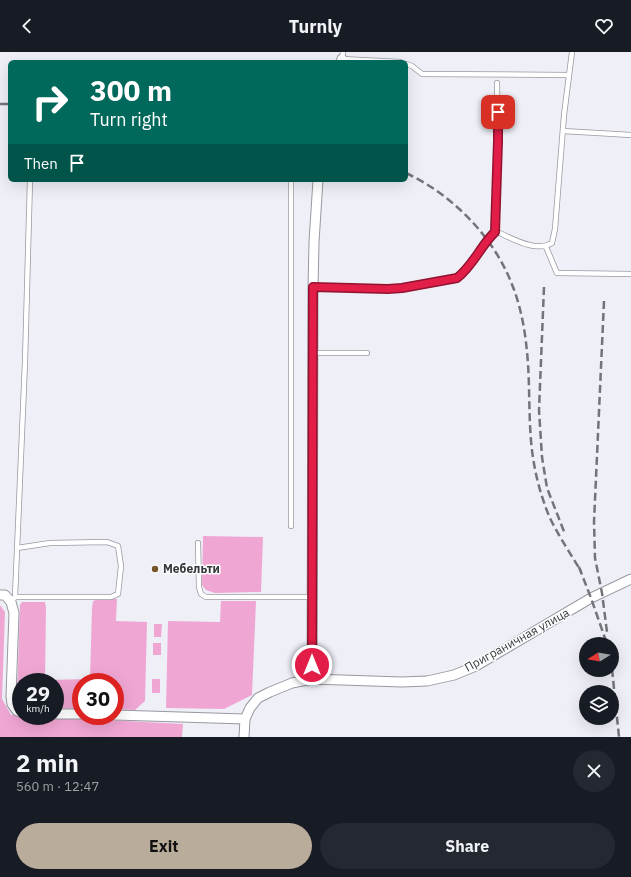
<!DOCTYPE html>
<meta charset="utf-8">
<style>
:root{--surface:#171b24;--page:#242831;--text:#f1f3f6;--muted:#9ea1a6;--accent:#b9ac9b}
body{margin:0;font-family:"IBM Plex Sans",sans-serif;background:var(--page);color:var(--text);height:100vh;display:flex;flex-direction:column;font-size:15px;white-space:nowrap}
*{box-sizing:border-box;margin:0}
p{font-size:13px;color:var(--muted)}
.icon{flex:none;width:22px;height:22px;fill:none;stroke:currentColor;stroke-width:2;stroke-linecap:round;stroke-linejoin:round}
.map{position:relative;height:685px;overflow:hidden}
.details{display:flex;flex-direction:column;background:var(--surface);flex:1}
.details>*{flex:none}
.guide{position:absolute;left:8px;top:8px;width:400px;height:122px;border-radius:6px;box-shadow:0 4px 16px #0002;background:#00695c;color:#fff;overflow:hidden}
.needle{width:26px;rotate:259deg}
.tools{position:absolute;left:579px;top:585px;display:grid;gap:8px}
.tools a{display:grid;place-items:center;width:40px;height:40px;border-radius:50%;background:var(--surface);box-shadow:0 4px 16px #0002;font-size:20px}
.speed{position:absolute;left:12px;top:621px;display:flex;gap:8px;font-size:20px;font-weight:700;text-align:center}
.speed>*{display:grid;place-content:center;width:52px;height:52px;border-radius:50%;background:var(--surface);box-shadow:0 4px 16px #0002;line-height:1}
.speed small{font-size:10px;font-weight:400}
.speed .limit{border:6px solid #d22;background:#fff;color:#111}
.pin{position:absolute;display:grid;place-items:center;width:34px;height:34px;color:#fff;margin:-17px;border-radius:8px;box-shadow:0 2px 6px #0006}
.me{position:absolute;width:44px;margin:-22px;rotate:0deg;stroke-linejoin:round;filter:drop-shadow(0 0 3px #0008)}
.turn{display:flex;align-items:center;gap:14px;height:84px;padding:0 16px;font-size:18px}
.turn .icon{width:52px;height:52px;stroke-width:2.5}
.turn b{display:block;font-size:28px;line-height:34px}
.then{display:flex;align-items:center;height:38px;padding:0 16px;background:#0003;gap:8px;font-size:15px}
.round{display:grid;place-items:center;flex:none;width:42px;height:42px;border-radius:21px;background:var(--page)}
.overview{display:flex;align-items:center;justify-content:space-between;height:68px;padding:0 16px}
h1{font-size:24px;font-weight:700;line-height:30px}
.action{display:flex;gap:8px;margin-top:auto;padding:8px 16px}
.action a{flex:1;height:46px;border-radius:24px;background:var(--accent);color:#111;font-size:16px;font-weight:700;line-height:46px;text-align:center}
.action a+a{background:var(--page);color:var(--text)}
header{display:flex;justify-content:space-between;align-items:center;height:52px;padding:0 16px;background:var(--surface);font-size:18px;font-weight:700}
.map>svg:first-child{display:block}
.green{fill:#f0a6d3}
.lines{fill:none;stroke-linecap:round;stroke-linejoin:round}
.service-casing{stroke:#9899a1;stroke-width:6}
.minor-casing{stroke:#9899a1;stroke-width:11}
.service{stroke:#fff;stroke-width:4.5}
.minor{stroke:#fff;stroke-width:9}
.rail{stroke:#737479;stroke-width:2.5;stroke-dasharray:8 4;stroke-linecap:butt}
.route-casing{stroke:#92132f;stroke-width:10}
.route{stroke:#e11d48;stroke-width:7}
.poi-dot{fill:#75552b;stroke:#fcfdfe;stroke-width:1.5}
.labels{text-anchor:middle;stroke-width:3;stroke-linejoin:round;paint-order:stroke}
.poi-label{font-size:12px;font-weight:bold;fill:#37383b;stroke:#fcfdfe;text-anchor:start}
.street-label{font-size:12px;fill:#37383b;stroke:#fcfdfe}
</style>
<header><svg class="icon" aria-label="back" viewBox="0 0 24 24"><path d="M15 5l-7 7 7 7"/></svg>Turnly<svg class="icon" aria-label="heart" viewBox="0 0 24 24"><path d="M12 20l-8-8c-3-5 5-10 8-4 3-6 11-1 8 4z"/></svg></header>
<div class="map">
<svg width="631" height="685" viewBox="0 0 631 685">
<rect width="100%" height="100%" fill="#eeeff7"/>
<g class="green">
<path d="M 203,484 L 263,485 L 261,540 L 215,541 L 206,538 L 202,533 Z"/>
<path d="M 98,547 L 117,547 L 116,569 L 147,570 L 145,649 L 135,658 L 115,657 L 115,630 L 81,630 L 81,657 L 55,656 L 55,630 L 21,630 L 21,653 L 17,646 L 20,553 L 22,550 L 45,550 L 46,555 L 45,628 L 90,627 L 92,556 L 93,549 Z"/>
<path d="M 221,549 L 256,549 L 252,643 L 224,657 L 166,656 L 168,569 L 220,570 Z"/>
<path d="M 0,553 L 5,560 L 2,647 L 11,663 L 183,672 L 182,685 L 0,685 Z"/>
<path d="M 154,572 L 162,572 L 161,585 L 154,585 Z"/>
<rect x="153" y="591" width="8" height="12"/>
<rect x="152" y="627" width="8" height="14"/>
</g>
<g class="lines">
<g class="service-casing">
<g id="service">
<path d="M 343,0 L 342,7 L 400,10"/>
<path d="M 406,12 L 412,14 L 422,22 L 569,23"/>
<path d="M 563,79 L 631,83"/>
<path d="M 291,128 L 291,474"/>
<path d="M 495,179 L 498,89 L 497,31"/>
<path d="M 546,195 L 557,221 L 631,222"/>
<path d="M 313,235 L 388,237 L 434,231 L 457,226 L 463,222 L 487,188 L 495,179 C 512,186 535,201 552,191 L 555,177 L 564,63 L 572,0"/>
<path d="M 313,301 L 367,301"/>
<path d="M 198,491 L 199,535 L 201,542 L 206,545 L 312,545"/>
<path d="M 15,545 L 111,545 L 118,542 L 121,514 L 118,494 L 107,490 L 50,491 L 17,496"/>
<path d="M 11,550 L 15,545 L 25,310 L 30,128"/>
</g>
</g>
<g class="minor-casing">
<g id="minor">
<path d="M 341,10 L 342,7"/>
<path d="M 0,543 L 5,543 L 11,550 L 14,561 L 11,644 L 12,652 L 17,659 L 21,660"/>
<path d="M 312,627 L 313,235 L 314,190 L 318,128"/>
<path d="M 55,662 L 81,662"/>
<path d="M 115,663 L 245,667"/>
<path d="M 244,685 L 245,667 L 250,656 L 258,646 L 270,640 L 292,631 L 312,627 L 402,630 L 427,629 L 454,623 L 476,614 L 591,546 L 631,527"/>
</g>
</g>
<use href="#service" class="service"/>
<use href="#minor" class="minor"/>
<g class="rail">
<path d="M 0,52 L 10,52"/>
<path d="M 406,121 C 453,143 495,186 513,235 C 521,256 525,278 527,300 C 531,339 527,378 535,417 C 538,433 543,449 549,464 C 558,483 570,501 581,519"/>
<path d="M 544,235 L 539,358 L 542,405 L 547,436 L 565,482"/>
<path d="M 604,249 L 594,470 L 595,506 L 602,541 L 607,580"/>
<path d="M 579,515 L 591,546 L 607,592"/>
<path d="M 612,617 L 619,685"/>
</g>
</g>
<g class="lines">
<g class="route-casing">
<path id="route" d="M 312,613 L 313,235 L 388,237 L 402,236 L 457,226 C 473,214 481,193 495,180 L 498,89 L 498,60"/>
</g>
<use href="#route" class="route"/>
</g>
<circle class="poi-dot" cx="155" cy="517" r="4"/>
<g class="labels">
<g class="poi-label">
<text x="163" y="521">Мебельти</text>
</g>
<g class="street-label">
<text transform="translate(517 588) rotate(-29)" y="4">Приграничная улица</text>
</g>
</g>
</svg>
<div class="tools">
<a><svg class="needle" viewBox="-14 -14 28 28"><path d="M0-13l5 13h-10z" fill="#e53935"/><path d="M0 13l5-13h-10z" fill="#9ea1a6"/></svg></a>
<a><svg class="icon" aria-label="layers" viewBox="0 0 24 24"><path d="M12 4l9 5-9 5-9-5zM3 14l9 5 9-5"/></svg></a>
</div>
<div class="speed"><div>29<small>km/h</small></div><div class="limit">30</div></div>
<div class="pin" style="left:498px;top:60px;background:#d93025"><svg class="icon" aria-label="arrive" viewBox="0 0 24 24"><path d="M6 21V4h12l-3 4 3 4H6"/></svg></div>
<svg class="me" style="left:312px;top:613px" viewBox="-20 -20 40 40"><circle r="17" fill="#e11d48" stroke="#fff" stroke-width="3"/><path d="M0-11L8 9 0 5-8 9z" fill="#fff"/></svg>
<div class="guide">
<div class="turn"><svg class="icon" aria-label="right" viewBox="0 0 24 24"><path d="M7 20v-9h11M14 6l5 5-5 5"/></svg><div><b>300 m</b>Turn right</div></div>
<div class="then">Then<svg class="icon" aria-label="arrive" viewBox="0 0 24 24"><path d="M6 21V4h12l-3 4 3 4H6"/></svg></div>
</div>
</div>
<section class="details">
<div class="overview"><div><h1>2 min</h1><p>560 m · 12:47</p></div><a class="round"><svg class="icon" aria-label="close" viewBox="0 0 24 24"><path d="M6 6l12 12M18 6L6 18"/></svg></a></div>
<div class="action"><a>Exit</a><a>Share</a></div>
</section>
